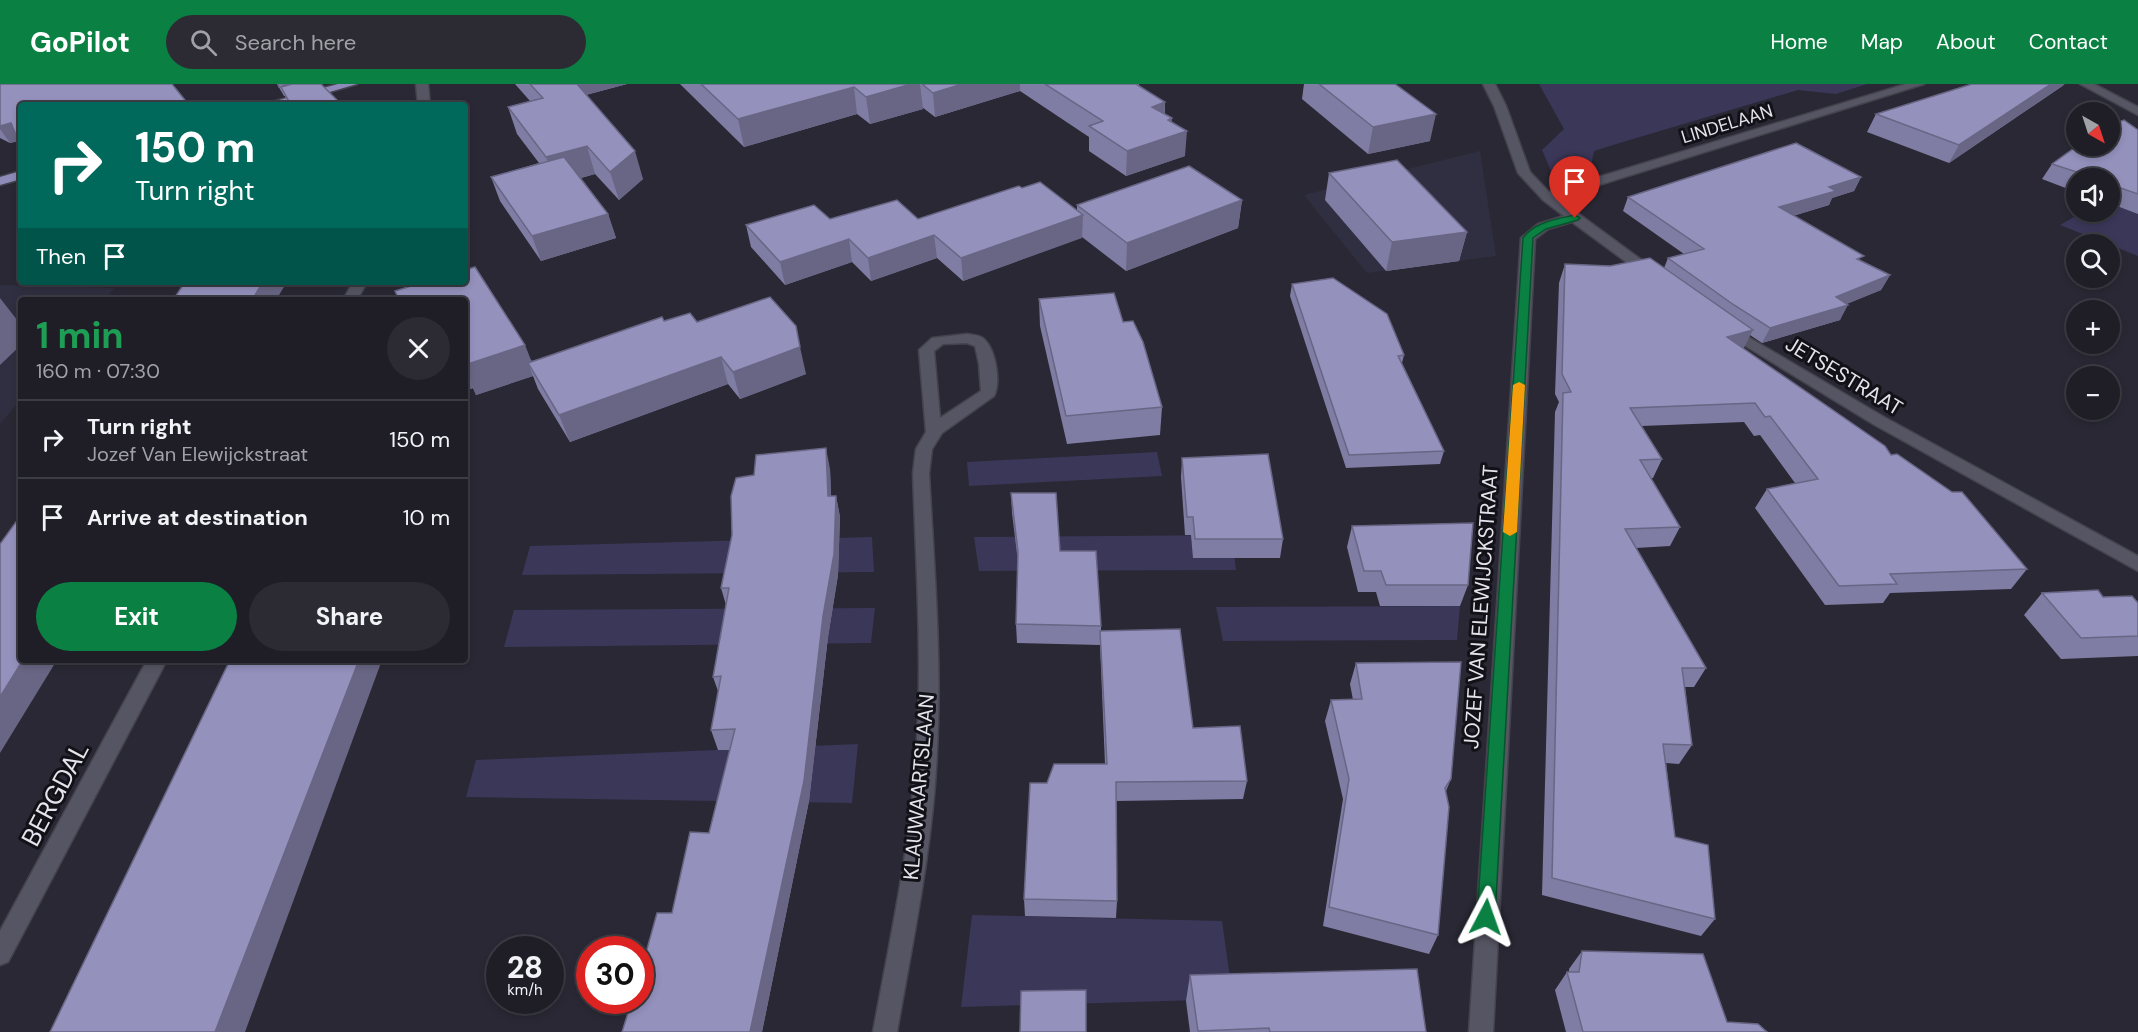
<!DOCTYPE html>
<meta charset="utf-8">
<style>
:root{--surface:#1f1e27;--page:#2c2b33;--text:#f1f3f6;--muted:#a1a2a7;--line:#3c3c44;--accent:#0b8043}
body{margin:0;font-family:"DM Sans",sans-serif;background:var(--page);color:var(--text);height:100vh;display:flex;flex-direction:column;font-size:22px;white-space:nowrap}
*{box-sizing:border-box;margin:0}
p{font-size:20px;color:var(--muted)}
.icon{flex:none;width:33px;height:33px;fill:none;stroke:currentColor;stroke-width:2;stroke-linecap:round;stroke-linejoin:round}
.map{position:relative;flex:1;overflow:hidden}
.panel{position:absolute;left:18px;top:213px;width:450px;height:366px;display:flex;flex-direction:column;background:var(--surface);border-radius:6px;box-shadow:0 3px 9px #0003,0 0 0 2px var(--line)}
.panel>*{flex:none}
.hud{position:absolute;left:18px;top:18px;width:450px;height:183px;border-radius:6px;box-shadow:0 3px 9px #0003,0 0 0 2px var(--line);background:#00695c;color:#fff;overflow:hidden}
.needle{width:39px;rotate:141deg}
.buttons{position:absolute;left:2066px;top:18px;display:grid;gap:12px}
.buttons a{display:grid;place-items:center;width:54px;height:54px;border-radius:50%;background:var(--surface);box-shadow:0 3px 9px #0003,0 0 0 2px var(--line);font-size:30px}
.speed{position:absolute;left:486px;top:852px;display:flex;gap:12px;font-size:30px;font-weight:700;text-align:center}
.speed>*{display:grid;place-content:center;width:78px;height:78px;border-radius:50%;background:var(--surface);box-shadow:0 3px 9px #0003,0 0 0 2px var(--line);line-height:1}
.speed small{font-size:15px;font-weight:400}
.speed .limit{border:9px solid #d22;background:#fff;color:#111}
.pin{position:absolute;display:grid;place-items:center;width:51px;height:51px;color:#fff;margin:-62px -26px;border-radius:50% 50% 50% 0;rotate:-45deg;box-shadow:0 0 6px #0007}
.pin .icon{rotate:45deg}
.me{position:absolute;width:66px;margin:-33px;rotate:4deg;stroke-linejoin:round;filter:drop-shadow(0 0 4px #0008)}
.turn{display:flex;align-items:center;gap:21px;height:126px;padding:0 18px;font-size:27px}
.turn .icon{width:78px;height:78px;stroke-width:2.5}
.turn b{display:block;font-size:42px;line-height:51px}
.then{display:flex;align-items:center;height:57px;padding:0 18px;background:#0003;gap:12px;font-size:22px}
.round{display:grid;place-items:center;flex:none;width:63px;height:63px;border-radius:32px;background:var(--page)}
.head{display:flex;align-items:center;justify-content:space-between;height:102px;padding:0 18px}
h1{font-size:36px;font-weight:700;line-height:45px;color:#1e9e55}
.action{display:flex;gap:12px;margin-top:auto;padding:12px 18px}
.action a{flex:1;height:69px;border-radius:36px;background:var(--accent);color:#fff;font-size:24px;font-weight:700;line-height:69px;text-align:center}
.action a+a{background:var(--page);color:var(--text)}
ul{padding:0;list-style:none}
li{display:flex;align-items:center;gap:18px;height:78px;padding:0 18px;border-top:2px solid var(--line)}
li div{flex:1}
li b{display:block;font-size:22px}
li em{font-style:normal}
header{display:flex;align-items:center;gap:36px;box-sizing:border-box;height:84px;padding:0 30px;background:var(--accent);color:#fff}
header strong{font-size:28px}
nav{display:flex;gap:33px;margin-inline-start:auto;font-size:21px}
.search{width:420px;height:54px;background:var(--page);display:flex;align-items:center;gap:15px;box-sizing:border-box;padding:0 21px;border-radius:33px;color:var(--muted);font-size:22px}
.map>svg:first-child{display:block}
.built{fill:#302f41}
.green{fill:#3a3759}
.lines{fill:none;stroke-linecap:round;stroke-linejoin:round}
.minor-casing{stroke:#44434d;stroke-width:3}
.major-casing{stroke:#44434d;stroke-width:3}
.minor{fill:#565563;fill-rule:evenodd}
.major{fill:#8e8ab9;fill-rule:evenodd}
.wall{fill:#7f7da3}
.shaded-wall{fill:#686684}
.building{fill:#9491bd;stroke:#686684;stroke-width:1.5}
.route{fill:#0b8043;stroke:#07532c;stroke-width:1.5}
.slow{fill:#f59e0b}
.labels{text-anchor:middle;stroke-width:6;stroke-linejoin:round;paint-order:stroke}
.far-street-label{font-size:18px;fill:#e5e4ec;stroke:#121117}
.street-label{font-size:21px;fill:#e5e4ec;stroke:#121117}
.near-street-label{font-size:26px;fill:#e5e4ec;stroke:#121117}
</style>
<header>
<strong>GoPilot</strong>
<div class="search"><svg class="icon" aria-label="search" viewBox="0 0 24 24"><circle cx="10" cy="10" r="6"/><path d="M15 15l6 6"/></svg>Search here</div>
<nav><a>Home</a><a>Map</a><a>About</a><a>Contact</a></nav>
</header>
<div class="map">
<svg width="2138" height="948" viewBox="0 0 2138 948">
<rect width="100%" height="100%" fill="#292834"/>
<g class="built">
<path d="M 1480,67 L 1496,172 L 1367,189 L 1304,111 Z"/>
<path d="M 0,201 L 114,204 L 104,216 L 21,216 L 21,315 L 0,340 Z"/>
</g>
<g class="green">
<path d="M 1539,0 L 1867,0 L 1836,10 L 1798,6 L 1613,61 L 1594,67 L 1591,82 L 1565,91 L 1551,87 L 1542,66 L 1564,45 Z"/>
<path d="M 2138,93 L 2138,172 L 2060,141 L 2079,130 L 2071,126 L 2076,122 L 2076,128 L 2109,128 L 2109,94 Z"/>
<path d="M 1157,368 L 1162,392 L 969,402 L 967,378 Z"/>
<path d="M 1232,451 L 1236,486 L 979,487 L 974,453 Z"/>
<path d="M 872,453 L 874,488 L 522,491 L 530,462 Z"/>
<path d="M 1460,522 L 1457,556 L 1223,557 L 1216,523 Z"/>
<path d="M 875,524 L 871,559 L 504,563 L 514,526 Z"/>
<path d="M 858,660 L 852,719 L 466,713 L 476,676 Z"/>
<path d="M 972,831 L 1222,837 L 1233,915 L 961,923 Z"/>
</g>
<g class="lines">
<g class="minor-casing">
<g id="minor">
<path d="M 416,0 L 428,0 L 430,21 L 418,21 Z"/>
<path d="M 1483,0 L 1495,0 L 1506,22 L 1530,88 L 1549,108 L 1906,0 L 1924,0 L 1557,114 L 1658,188 L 1660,191 L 1658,194 L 1648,194 L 1572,138 L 1548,145 L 1535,155 L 1493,948 L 1469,948 L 1521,154 L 1538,140 L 1564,132 L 1543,116 L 1518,89 L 1494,22 Z"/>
<path d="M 2080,0 L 2094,0 L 2138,23 L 2138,31 Z"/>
<path d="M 353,198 L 367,198 L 357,216 L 343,216 Z"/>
<path d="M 1726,240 L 1884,333 L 2138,472 L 2138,487 L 1873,340 L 1721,247 L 1719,244 L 1721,241 Z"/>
<path d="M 967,250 C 973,251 981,251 985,256 C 996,267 1001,299 994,312 L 942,349 L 932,365 L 929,389 C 934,482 942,575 937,668 C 933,762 913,855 897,948 L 873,948 C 890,856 910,764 916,670 C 923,577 916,482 913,389 L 916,365 L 926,348 L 919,266 L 932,254 ZM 967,259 L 975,262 L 979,280 L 981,307 L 940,334 L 934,267 L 943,260 Z"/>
<path d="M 147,576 L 167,576 L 8,878 L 0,881 L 0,847 Z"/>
</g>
</g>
<g class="major-casing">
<g id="major">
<path d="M 338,0 L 357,0 L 285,21 L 266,21 L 268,19 Z"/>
<path d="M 21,87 L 21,95 L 0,101 L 0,93 Z"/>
</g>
</g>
<use href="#minor" class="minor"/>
<use href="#major" class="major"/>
</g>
<g class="wall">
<path d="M 0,0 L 19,57 L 10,59 L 0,54 Z"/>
<path d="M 277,0 L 321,0 L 342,21 L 289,21 L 285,12 L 284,12 Z"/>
<path d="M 515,0 L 627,0 L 586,11 L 643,95 L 619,116 L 595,90 L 581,94 L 608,130 L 616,154 L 541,177 L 500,117 L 491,93 L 539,79 L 517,50 L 508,23 L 530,17 Z"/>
<path d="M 680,0 L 1139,0 L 1139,2 L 1165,18 L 1165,30 L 1172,34 L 1171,38 L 1185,72 L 1126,92 L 1089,67 L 1089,53 L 1020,7 L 935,33 L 922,23 L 923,25 L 870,40 L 857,30 L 744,63 Z"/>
<path d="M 1304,0 L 1395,0 L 1430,57 L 1368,70 L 1302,15 Z"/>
<path d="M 2064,1 L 1949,79 L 1867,48 L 1876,30 Z"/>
<path d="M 2138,46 L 2138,130 L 2109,119 L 2109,94 L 2076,94 L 2076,108 L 2042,95 L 2052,80 Z"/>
<path d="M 1329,89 L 1467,148 L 1459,177 L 1386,187 L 1325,116 Z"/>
<path d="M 1861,93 L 1854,107 L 1832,114 L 1829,121 L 1793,132 L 1862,177 L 1890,191 L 1881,206 L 1846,220 L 1840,236 L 1762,259 L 1750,251 L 1743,265 L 1891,371 L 2027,485 L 2011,505 L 1890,509 L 1883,519 L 1825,521 L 1755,424 L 1767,405 L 1795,399 L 1760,351 L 1754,352 L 1744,338 L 1642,342 L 1662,375 L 1653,394 L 1651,394 L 1680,443 L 1670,462 L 1636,464 L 1706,584 L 1694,603 L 1685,603 L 1692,661 L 1679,680 L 1666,679 L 1675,753 L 1715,835 L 1701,852 L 1542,811 L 1555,328 L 1559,318 L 1555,310 L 1559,199 L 1565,180 L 1664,184 L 1668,174 L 1684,170 L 1623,127 L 1628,113 Z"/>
<path d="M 1022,104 L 1077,127 L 1077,121 L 1242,116 L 1238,144 L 1126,187 L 1082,153 L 963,197 L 937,174 L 871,197 L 852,178 L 785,201 L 751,163 L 746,141 L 918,135 Z"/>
<path d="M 1292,200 L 1404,271 L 1402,279 L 1444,367 L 1440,380 L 1346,384 L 1290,212 Z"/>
<path d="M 1039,215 L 1123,238 L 1162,323 L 1160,351 L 1067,360 L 1040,242 Z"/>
<path d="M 465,216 L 532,277 L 664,237 L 697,238 L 806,290 L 740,315 L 728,300 L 570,358 L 538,305 L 533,292 L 476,311 L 473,304 L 465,307 Z"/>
<path d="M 1182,374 L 1283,455 L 1280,474 L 1193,474 L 1191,451 L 1185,451 L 1181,393 Z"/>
<path d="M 830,385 L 831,412 L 836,412 L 840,433 L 838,491 L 828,553 L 809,717 L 762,948 L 622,948 L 672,829 L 709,749 L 730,666 L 718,666 L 711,646 L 718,607 L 713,593 L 726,521 L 721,504 L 754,391 Z"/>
<path d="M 1011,409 L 1060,467 L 1101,542 L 1101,547 L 1193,644 L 1247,697 L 1243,715 L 1116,717 L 1117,817 L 1116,834 L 1025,832 L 1024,815 L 1047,699 L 1105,680 L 1100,561 L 1017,559 L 1016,540 L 1018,478 L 1012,429 Z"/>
<path d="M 1352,442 L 1468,501 L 1460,522 L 1380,522 L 1376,508 L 1358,508 L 1347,463 Z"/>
<path d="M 2042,509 L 2103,513 L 2138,519 L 2138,572 L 2061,575 L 2024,531 Z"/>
<path d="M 1356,579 L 1451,695 L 1446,707 L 1438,851 L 1429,870 L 1323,842 L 1343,715 L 1325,637 L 1331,616 L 1353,616 L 1350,600 Z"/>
<path d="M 1582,867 L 1727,938 L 1767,948 L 1566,948 L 1555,906 L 1567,888 L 1569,888 L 1569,885 Z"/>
<path d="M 1190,891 L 1426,948 L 1190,948 L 1186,917 Z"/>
</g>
<g class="shaded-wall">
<path d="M 570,0 L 627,0 L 574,14 Z"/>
<path d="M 911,0 L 920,0 L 923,25 L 870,40 L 866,13 Z"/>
<path d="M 962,0 L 1020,0 L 1020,7 L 935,33 L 933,9 Z"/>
<path d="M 2051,0 L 2065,0 L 1949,79 L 1959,61 Z"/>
<path d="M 854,3 L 857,30 L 744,63 L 738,35 Z"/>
<path d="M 1165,18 L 1164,42 L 1152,23 Z"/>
<path d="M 1436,30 L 1430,57 L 1368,70 L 1373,43 Z"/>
<path d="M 1172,34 L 1170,53 L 1187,47 L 1185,72 L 1126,92 L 1127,67 L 1168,36 Z"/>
<path d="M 11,39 L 21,56 L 10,59 L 0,45 L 0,42 Z"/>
<path d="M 587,62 L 595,90 L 556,101 L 546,73 Z"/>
<path d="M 635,67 L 643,95 L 619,116 L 610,88 Z"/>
<path d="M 1861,93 L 1854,107 L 1832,114 L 1829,121 L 1772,138 L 1779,123 L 1829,103 Z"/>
<path d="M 1242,116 L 1238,144 L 1126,187 L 1127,159 Z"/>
<path d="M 608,130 L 616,154 L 541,177 L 532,152 Z"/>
<path d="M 1083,131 L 1082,154 L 963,197 L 961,174 Z"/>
<path d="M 1467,148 L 1459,177 L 1386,187 L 1392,158 Z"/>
<path d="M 934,151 L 937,174 L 871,197 L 868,174 Z"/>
<path d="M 849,155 L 852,178 L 785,201 L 780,178 Z"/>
<path d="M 1890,191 L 1881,206 L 1830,227 L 1848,221 L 1840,236 L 1762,259 L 1770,244 L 1836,213 Z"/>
<path d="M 263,198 L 287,198 L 276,216 L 252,216 Z"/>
<path d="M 0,214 L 21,241 L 21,261 L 0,281 Z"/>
<path d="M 1753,246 L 1743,265 L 1727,253 Z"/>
<path d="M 525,261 L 537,291 L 528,279 L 533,292 L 476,311 L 465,285 L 465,281 Z"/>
<path d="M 800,263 L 806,290 L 740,315 L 733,288 Z"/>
<path d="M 721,273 L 728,300 L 570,358 L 559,331 Z"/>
<path d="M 465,287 L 473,304 L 465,307 Z"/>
<path d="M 826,364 L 830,385 L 832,433 L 828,412 Z"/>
<path d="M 836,412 L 840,433 L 838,491 L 828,553 L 809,717 L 762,948 L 750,948 Z"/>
<path d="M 23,576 L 57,576 L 0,669 L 0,613 Z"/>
<path d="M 359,576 L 382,576 L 245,948 L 215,948 Z"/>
</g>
<g class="building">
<path d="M 0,0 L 172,0 L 189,21 L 21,21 L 21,63 L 11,39 L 0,42 Z"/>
<path d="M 278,0 L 289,0 L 279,3 Z"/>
<path d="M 292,0 L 321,0 L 342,21 L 291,21 L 281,3 Z"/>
<path d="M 530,0 L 577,0 L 635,67 L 610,88 L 587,62 L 546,73 L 508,23 L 543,14 Z"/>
<path d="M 701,0 L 911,0 L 866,13 L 854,3 L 738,35 Z"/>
<path d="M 922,0 L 962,0 L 933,9 Z"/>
<path d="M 1045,0 L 1136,0 L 1165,18 L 1152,23 L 1172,34 L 1168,36 L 1187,47 L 1127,67 L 1089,42 L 1103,37 Z"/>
<path d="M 1319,0 L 1395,0 L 1436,30 L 1373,43 Z"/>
<path d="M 1972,0 L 2051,0 L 1959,61 L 1876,30 Z"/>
<path d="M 2110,36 L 2116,39 L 2124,36 L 2138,46 L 2138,110 L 2109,100 L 2109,94 L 2095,94 L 2052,80 L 2077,62 L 2109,62 L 2109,38 Z"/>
<path d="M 1796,59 L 1861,93 L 1829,103 L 1836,107 L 1779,123 L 1864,172 L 1857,175 L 1890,191 L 1836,213 L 1848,221 L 1770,244 L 1734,221 L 1668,174 L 1704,165 L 1628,113 Z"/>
<path d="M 564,73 L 608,130 L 532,152 L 491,93 Z"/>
<path d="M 1397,76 L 1467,148 L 1392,158 L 1329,89 Z"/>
<path d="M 1189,82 L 1242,116 L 1127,159 L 1077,121 Z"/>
<path d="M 1040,98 L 1083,131 L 961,174 L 934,151 L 868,174 L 849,155 L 780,178 L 746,141 L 814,121 L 830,135 L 897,116 L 918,135 L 1019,102 L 1022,104 Z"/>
<path d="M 1650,174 L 1753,246 L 1727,253 L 1885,362 L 1891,371 L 1897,370 L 1952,408 L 1962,408 L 2027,485 L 1890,490 L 1897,500 L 1839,502 L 1767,405 L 1818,395 L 1770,332 L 1765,333 L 1755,319 L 1630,324 L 1662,375 L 1640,376 L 1680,443 L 1625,445 L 1706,584 L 1682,584 L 1692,661 L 1663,660 L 1675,753 L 1708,761 L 1715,835 L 1552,794 L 1563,309 L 1571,308 L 1562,290 L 1565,180 L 1610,182 Z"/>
<path d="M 475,183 L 525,261 L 465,281 L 465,216 L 399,216 L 395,207 L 424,198 L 465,198 L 465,186 Z"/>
<path d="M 1333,194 L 1387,230 L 1404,271 L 1398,272 L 1444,367 L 1349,371 L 1292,200 Z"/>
<path d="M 185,198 L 263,198 L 252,216 L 173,216 Z"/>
<path d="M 1114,209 L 1123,238 L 1133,237 L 1143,258 L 1162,323 L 1066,332 L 1039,215 Z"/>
<path d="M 770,213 L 796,242 L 800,263 L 733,288 L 721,273 L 559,331 L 528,279 L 662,233 L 664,237 L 690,229 L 697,238 Z"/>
<path d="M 826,364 L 828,412 L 836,412 L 834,470 L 823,532 L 804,697 L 750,948 L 622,948 L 632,916 L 640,916 L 640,890 L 657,829 L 672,829 L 690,748 L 709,749 L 735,645 L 711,646 L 721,592 L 713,593 L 729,504 L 721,504 L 732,451 L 731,412 L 736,394 L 754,391 L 756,371 Z"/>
<path d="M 1268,370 L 1283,455 L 1195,455 L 1193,433 L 1187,433 L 1182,374 Z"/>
<path d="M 1011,409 L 1056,409 L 1060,467 L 1096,467 L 1101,542 L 1016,540 L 1018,468 Z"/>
<path d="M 21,431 L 21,576 L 23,576 L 0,613 L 0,460 Z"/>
<path d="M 1473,439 L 1468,501 L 1386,501 L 1381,487 L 1364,487 L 1352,442 Z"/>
<path d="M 2098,506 L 2103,513 L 2132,512 L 2138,519 L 2138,552 L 2081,554 L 2042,509 Z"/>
<path d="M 1180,545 L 1193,644 L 1240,642 L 1247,697 L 1116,698 L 1117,817 L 1024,815 L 1030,699 L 1047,699 L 1054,680 L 1107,680 L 1100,547 Z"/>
<path d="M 230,576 L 359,576 L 215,948 L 50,948 Z"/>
<path d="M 1461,578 L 1451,695 L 1445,704 L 1449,723 L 1438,851 L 1329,823 L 1349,695 L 1331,616 L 1362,615 L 1356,579 Z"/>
<path d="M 1582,867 L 1703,870 L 1727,938 L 1758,940 L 1767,948 L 1583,948 L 1567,888 L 1579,888 Z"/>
<path d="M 1417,885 L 1426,948 L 1270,948 L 1269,944 L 1198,947 L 1190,891 Z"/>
<path d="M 1086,906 L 1086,948 L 1020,948 L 1021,907 Z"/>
</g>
<path class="route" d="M 1575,131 L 1580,134 L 1578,136 L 1546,145 L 1533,154 L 1495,833 L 1492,839 L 1486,841 L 1480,839 L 1477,833 L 1523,154 C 1534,138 1557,135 1575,131 Z"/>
<path class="slow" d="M 1519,298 L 1525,301 L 1517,448 L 1510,452 L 1503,448 L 1513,301 Z"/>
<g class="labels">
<g class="far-street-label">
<text transform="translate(1727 40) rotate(-17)" y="6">LINDELAAN</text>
</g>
<g class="street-label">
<text transform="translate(1844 292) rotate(31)" y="7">JETSESTRAAT</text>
<text transform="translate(1481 523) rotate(-86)" y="7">JOZEF VAN ELEWIJCKSTRAAT</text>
<text transform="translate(919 703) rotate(-85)" y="7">KLAUWAARTSLAAN</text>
</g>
<g class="near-street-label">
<text transform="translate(55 710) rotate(-62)" y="9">BERGDAL</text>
</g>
</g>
</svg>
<div class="buttons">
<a><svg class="needle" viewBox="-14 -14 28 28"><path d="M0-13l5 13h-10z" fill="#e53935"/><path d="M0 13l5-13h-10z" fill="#a1a2a7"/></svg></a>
<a><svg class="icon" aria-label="sound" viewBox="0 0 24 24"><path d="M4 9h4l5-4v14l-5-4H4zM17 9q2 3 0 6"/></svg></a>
<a><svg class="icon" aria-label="search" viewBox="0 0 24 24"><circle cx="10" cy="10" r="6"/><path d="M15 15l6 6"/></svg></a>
<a>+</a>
<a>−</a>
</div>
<div class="speed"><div>28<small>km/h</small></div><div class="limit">30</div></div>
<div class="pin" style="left:1575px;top:134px;background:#d93025"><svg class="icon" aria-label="arrive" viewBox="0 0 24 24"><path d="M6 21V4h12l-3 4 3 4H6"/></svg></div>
<svg class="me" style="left:1486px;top:833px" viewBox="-20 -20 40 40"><path d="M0-17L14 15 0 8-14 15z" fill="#0b8043" stroke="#fff" stroke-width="4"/></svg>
<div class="hud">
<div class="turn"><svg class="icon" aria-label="right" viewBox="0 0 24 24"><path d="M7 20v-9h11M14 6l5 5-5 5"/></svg><div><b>150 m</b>Turn right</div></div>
<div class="then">Then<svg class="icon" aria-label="arrive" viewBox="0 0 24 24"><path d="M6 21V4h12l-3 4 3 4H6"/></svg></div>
</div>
<section class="panel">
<div class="head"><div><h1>1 min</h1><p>160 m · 07:30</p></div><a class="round"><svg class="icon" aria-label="close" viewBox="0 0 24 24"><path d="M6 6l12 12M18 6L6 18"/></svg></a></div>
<ul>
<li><svg class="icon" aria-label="right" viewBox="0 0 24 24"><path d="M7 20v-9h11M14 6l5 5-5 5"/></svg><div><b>Turn right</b><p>Jozef Van Elewijckstraat</p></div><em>150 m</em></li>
<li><svg class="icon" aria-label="arrive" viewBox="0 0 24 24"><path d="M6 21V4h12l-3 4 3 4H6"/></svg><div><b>Arrive at destination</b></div><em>10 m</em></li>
</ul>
<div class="action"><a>Exit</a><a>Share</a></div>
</section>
</div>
